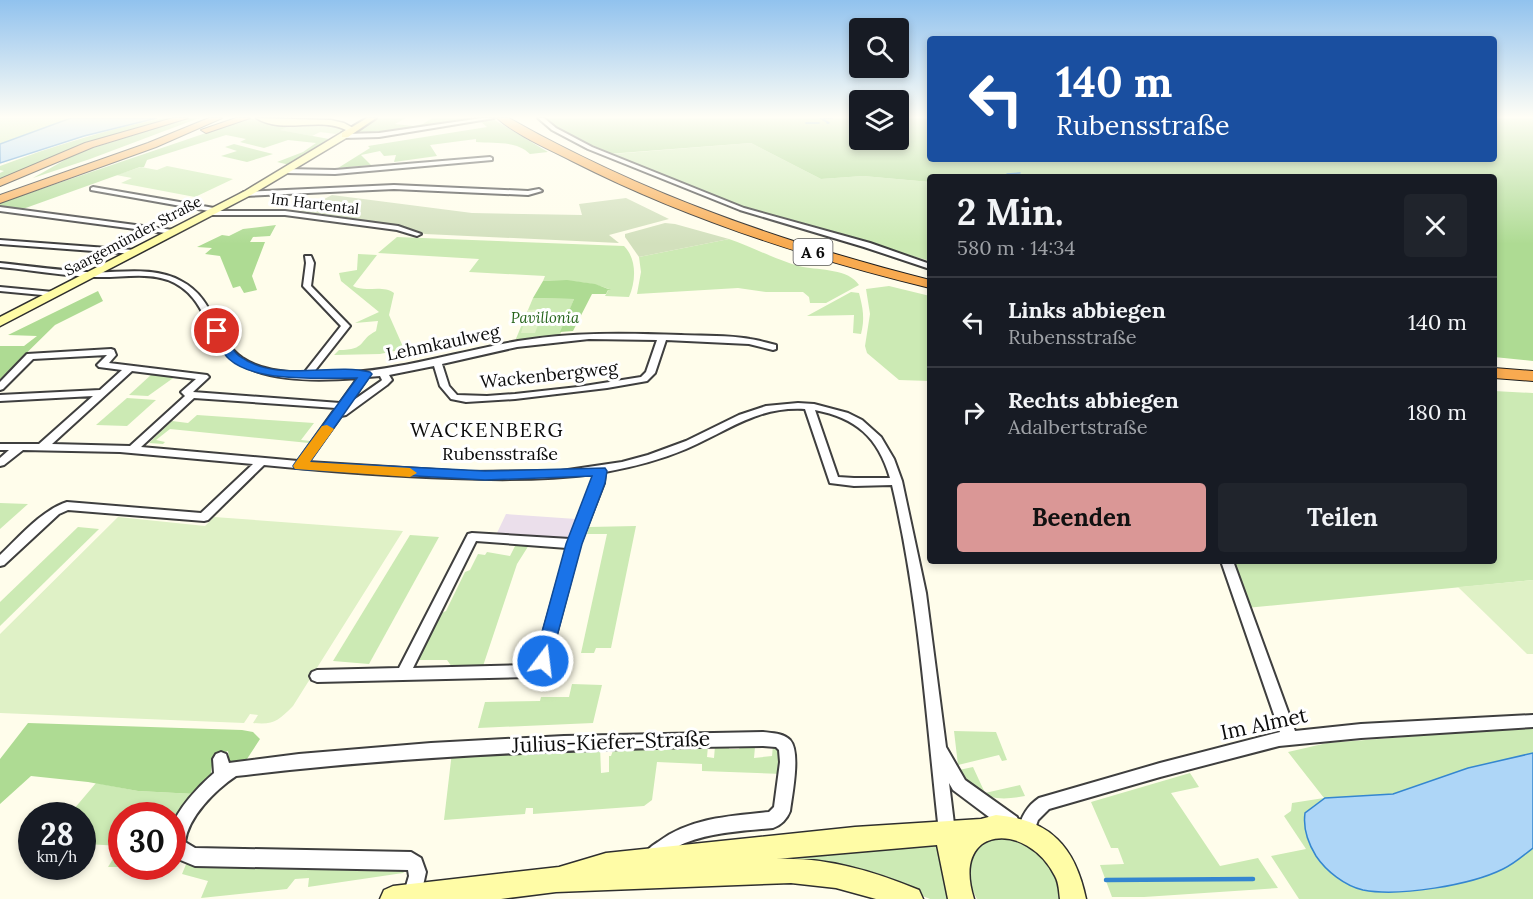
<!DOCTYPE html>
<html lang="de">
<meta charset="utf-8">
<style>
:root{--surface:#171b24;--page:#20242c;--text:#f1f3f6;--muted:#9ea1a6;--line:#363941;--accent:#da9796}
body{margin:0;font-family:Lora,serif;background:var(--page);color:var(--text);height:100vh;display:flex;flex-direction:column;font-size:22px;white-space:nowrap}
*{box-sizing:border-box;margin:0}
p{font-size:20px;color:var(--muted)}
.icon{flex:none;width:33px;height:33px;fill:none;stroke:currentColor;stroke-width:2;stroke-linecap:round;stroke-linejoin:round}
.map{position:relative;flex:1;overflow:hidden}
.sheet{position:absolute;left:927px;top:174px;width:570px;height:390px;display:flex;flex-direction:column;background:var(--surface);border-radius:6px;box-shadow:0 3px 9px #0003}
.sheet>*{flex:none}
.guide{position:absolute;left:927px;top:36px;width:570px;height:126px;border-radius:6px;box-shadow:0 3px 9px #0003;background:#1a4fa0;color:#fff;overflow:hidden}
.tools{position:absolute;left:849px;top:18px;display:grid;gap:12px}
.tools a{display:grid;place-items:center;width:60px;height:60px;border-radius:6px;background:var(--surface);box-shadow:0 3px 9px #0003;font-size:30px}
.speed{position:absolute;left:18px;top:802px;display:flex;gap:12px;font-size:30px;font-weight:700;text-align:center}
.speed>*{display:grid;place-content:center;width:78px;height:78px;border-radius:50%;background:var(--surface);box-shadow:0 3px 9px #0003;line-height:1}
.speed small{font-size:15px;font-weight:400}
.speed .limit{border:9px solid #d22;background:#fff;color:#111}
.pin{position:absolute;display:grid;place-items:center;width:51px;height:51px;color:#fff;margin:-26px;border:3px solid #fff;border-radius:50%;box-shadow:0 2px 6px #0007}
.me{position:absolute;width:66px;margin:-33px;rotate:15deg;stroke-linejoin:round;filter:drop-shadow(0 0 4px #0008)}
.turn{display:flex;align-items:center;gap:21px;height:126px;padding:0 30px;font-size:27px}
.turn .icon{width:78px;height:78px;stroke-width:2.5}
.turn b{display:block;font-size:42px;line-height:51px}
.round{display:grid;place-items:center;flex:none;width:63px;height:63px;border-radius:6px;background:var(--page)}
.overview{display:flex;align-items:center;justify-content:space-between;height:102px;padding:0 30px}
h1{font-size:36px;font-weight:700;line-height:45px}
.primary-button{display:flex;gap:12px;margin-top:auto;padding:12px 30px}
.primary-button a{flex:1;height:69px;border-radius:6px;background:var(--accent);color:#111;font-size:24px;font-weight:700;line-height:69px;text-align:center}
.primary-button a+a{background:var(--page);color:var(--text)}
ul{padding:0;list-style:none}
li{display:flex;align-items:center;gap:18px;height:90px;padding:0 30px;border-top:2px solid var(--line)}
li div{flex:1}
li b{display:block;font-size:22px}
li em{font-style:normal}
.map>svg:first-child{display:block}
.industrial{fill:#ebdfeb}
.green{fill:#cceab4}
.forest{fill:#aedb93}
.cemetery{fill:#d2e0bc}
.pitch{fill:#dff1c6}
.water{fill:#aed6f7;stroke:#3486d0;stroke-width:1.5}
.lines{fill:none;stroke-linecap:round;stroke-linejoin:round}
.stream-far1{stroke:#3486d0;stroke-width:1.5}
.stream{stroke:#3486d0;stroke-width:4.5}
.street-casing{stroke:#3f3f3f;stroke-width:4}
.secondary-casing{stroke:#2e2e2e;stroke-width:3}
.primary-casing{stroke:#1d1d1d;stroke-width:4}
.highway-casing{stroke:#1d1d1d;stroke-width:2}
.street{fill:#fff;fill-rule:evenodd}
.secondary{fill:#fffca6;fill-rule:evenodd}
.primary{fill:#fce25e;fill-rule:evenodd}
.highway{fill:#f8aa50;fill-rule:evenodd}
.route{fill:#1a73e8;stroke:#114b97;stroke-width:1.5}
.slow{fill:#f59e0b}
.labels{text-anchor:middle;stroke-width:6;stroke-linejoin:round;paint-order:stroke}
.far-street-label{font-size:15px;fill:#0c0c0c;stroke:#fff}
.far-park-label{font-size:15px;font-style:italic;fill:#25641b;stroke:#fff}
.shield{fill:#fff;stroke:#555;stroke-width:1.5}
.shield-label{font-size:16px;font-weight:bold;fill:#0c0c0c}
.street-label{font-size:18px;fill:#0c0c0c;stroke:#fff}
.neighbourhood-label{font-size:20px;letter-spacing:1.5px;fill:#0c0c0c;stroke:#fff}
.near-street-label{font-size:21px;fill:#0c0c0c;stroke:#fff}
</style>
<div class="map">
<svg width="1533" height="899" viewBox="0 0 1533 899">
<rect width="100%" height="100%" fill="#fffdeb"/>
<path class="industrial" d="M 506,514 L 576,519 L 568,540 L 496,535 Z"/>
<g class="green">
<path d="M 0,118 L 71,118 L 0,144 Z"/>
<path d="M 298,123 L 345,129 L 336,134 L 320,132 L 312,136 L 279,130 Z"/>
<path d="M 751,143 L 821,179 L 863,176 L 930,182 L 930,261 L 745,208 L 613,154 Z"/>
<path d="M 167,166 L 233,179 L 195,197 L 121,183 L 132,178 L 116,175 L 141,167 L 157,170 Z"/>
<path d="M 397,237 L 624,246 C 637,259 636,281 629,297 L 605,296 L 609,289 C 587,281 566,280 543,281 L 545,276 L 469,272 L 479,259 L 378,253 Z"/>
<path d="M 729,239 C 752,247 781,262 803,267 C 820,270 849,269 859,285 L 826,303 L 810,303 L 809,297 L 803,292 L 766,292 L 738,288 L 637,294 L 641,272 L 639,257 Z"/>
<path d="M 358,254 L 377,255 L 353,286 C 365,293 382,284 394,293 L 389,315 L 404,349 L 380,354 L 334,355 L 339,350 C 367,350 358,340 376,331 L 378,321 L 355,323 L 379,312 L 341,281 L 339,273 L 357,270 Z"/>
<path d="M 889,286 L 930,296 L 930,381 L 899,380 L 867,353 L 865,346 L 870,314 L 866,289 Z"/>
<path d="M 851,292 L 859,293 C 863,308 865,319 861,334 L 853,333 L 854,315 L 807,316 Z"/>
<path d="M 533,298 L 574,299 L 560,335 L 515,341 Z"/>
<path d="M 152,374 L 176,376 L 148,396 L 129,395 Z"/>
<path d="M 1494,391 L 1533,393 L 1533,580 L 1246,608 L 1227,561 L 1494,561 Z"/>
<path d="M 127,398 L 156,400 L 127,426 L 96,425 Z"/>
<path d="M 197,415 L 314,423 L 301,440 L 311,441 L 309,443 L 170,429 L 156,440 L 165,442 L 163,444 L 149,443 L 172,421 L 188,423 Z"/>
<path d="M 0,503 L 28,504 L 0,529 Z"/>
<path d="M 636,526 L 611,648 L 596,648 L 594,653 L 581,653 L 607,534 L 587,534 L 589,527 Z"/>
<path d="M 78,527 L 99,529 L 0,626 L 0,602 Z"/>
<path d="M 410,535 L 439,537 L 369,664 L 333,661 Z"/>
<path d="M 516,544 L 529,545 L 517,564 L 483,666 L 452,667 L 447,660 L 418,660 L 439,614 L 446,611 L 465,572 L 470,570 L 478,554 L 485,555 L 487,552 L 510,556 Z"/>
<path d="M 572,684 L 602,685 L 593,723 L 478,728 L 485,702 L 540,701 L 541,697 L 569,697 Z"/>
<path d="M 1533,727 L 1533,899 L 1299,899 L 1271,856 L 1306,849 L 1284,816 L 1291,811 L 1292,803 L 1324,798 L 1288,752 L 1327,743 Z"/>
<path d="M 954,731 L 996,732 L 1007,760 L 1002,761 L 999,755 L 958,765 Z"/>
<path d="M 728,744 L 729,749 L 739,749 L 741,745 L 752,744 L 755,747 L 754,758 L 772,756 L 773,745 L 782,749 L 783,774 L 702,771 L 702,764 L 657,762 L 652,800 L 644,806 L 533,814 L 533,808 L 526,808 L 525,814 L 444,820 L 452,752 L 600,746 L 601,773 L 609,772 L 609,756 L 611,756 L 615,745 L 708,746 L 707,757 L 714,758 L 715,746 Z"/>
<path d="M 973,767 L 985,793 L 1020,785 L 1025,796 C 995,802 975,798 959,770 Z"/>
<path d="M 1190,773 L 1199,787 L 1171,793 L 1220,866 L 1258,858 L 1278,888 L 1144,897 L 1112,897 L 1100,865 L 1124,864 L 1118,848 L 1111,848 L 1091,802 Z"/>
<path d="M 96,783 L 138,791 L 195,794 L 173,832 L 172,816 L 122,816 L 121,867 L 108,867 L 121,846 L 86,844 L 83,848 L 82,816 L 68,816 Z"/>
<path d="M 1005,837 C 1014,840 1024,842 1032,847 C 1050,857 1059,880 1059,899 L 977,899 C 960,869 970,841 1005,837 Z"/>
<path d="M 941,845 L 948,899 L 930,899 L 850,867 L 794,861 L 794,854 Z"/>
<path d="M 187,862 L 405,868 L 406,870 L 403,873 L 308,887 L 309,878 L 295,879 L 287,889 L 201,898 L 208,881 L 182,874 Z"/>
</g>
<g class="forest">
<path d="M 164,118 L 180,118 L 138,129 L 0,181 L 0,173 L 4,171 L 0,170 L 0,166 C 53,146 108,129 164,118 Z"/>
<path d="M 188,118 L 199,118 L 90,159 L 33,178 L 77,153 Z"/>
<path d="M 250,118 L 268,123 L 298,123 L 280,130 L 329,139 L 290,165 L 277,162 L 303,152 L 316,143 L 288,140 L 264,148 L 240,142 L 246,139 L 226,135 L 147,160 L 144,167 L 140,167 L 20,210 L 0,207 L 0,203 Z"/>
<path d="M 377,118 L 406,118 L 395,124 L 414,126 L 423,124 L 432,118 L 485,118 L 380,134 L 354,135 Z"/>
<path d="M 545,118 L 859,118 L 860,140 L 898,140 L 899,118 L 930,118 L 930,159 L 1494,159 L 1494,118 L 1533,118 L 1533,361 L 1494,357 L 1494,177 L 930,177 L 930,182 L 863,176 L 821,179 L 751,143 L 608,154 L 555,128 Z"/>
<path d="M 493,119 L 548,152 L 530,154 C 516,140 495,144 476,142 L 476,139 L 430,145 L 437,156 L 394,162 L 396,155 L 384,156 L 380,151 L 361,155 L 371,165 L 338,168 L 370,148 L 368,146 L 487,127 L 480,121 Z"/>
<path d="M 234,144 L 273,154 L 247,162 L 221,156 L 237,151 L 225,147 Z"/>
<path d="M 276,225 L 270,236 L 253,237 L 250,242 L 265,242 L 252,276 L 257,290 L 244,293 L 240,286 L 233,288 L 220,256 L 205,254 L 212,248 L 197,247 L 222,235 L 229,236 L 243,229 Z"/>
<path d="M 567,280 L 595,284 L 611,290 L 608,290 L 606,294 L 592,294 L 573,331 L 560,332 L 574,299 L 533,298 L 543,281 Z"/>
<path d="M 98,291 L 103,301 L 55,325 L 0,379 L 0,346 L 24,346 L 37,336 L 8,335 Z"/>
<path d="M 28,723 L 242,730 L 253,732 L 260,739 L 245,762 L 230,765 L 228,751 C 214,758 211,761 211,777 L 195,794 L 138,791 L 88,782 L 31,776 L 0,804 L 0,759 Z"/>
</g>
<g class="cemetery">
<path d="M 332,195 L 472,213 L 582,215 L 579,204 L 626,198 L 669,219 L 609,235 L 619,243 L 425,234 L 400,227 L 297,213 Z"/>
<path d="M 665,223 L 675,224 L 729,239 L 639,257 L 625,237 L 625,234 Z"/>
</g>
<g class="pitch">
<path d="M 544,309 L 535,333 L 521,333 L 528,310 Z"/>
<path d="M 118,517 L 205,526 L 214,517 L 403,531 L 293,706 C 278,721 274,725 253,723 L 258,715 L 250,714 L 244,723 L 0,713 L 0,634 Z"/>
<path d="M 1533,580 L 1533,654 L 1527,654 L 1458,587 Z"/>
</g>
<g class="water">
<path d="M 71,118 L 157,118 L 84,136 L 0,163 L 0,144 Z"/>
<path d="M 1533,753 L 1533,848 C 1524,855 1514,864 1503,869 C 1471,885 1399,897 1363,890 C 1345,886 1326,871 1316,856 C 1308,843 1303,827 1305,813 L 1325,798 L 1393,794 L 1468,768 Z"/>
</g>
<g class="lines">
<g class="stream-far1">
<path d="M 820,118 L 829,123 L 827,123"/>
<path d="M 823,119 L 833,118"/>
<path d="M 806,123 L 819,123"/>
<path d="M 1007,174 L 1020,173"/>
<path d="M 970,176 L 999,175"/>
</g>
<path class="stream" d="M 1106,880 L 1253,879"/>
<g class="street-casing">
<g id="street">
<path d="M 482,118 L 494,118 L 379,137 L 344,138 L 341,136 L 344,134 L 379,133 Z"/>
<path d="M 538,118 L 544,118 L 556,128 L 592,147 L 744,208 L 870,243 L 930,264 L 930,269 L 864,247 L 740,210 L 588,149 L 552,130 Z"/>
<path d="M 490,157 L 492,158 L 492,160 L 335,174 L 286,173 L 283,171 L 286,169 L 335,170 Z"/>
<path d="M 394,185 L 528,191 L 539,189 L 542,191 L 528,195 L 394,189 L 244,196 L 241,194 L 244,192 Z"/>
<path d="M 93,187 L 214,208 L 216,209 L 217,211 L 285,211 L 398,226 L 421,234 L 417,236 L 397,230 L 285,215 L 209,215 L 206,213 L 209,211 L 91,190 L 91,188 Z"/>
<path d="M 0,207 L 173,230 L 176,232 L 173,234 L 0,211 Z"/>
<path d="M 0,240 L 134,250 L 138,252 L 134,254 L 0,244 Z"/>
<path d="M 305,256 L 311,256 L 314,263 L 311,286 L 350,326 L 313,373 C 385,376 448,353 518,341 C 571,332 627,333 681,335 C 704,336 728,335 750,339 C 758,340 767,343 776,345 L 776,349 L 773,350 L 749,344 L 666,340 L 655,373 L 647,381 L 607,388 L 515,399 L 466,402 L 451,399 L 440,386 L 434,366 L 389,375 L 392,380 L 387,385 L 346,415 L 341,416 L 308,462 L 468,472 L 561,471 L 622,462 L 648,455 L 686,441 L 739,415 L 766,406 L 798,403 L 814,404 L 848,413 L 862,420 L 881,437 L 894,459 L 902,481 L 926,593 L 946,747 L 965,780 L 1017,817 L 1019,823 L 1017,829 L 1011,831 L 1005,829 L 953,790 L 949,783 L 955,832 L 953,838 L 947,840 L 941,838 L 939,832 C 926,716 919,599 892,485 L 854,486 L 830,483 L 805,409 C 757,406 728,431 686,449 C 660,460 633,467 605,472 L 604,483 L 580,544 L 549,661 L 543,671 L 529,677 L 317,682 L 312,680 L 310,676 L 312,672 L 317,670 L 399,668 L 468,534 L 472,533 L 570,539 L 592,483 L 594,474 C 547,480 499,480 452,478 C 389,476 326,471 264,465 L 208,520 L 204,521 L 68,510 L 59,514 L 4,565 L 0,566 L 0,555 C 19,537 42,510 67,502 L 201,513 L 253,464 L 120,452 L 23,450 L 4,465 L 0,466 L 0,458 L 9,450 L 0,450 L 0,444 L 39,444 L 93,396 L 0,401 L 0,395 L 100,390 L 122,370 L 99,367 L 97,365 L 107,355 L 33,359 L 3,389 L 0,390 L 0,382 L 27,354 L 111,349 L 114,350 L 116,355 L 109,363 L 207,375 L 209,377 L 207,379 L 193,392 L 340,403 L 358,378 C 319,381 251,384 224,350 C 204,325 203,294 168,280 C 145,272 119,278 96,277 C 64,276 32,270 0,267 L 0,263 C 29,266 57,270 86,272 C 117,274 152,265 181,281 C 216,299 214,338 242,358 C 260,370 283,372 304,373 L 341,326 L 303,286 L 306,263 ZM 589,339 L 657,340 L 646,372 L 641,377 L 578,387 L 515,394 L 487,396 L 457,395 L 449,386 L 442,364 L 517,347 ZM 132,371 L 196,379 L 181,392 L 185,396 L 130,446 L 52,444 ZM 380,376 L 382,380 L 381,381 L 351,402 L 368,377 ZM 194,398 L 336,408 L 298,461 L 141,447 ZM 815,410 C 856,418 878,437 890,478 L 854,478 L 838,477 ZM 476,541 L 567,548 L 536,659 L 533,663 L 528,665 L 413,668 Z"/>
<path d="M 0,287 L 53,292 L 57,294 L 53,296 L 0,291 Z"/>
<path d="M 1221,561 L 1233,561 L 1295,731 L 1361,724 L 1533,715 L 1533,727 L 1361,738 L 1279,746 L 1160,777 L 1049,809 L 1038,820 L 1032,837 L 1026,839 L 1020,837 L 1018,831 C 1021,817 1027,806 1039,798 L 1160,763 L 1280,732 Z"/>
<path d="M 763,732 C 772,733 783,733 790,740 C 801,752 792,795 790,811 C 787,819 781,825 773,828 C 743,831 714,832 685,843 C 674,847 666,859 654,864 L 648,861 L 645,855 C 648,848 652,846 658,842 C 690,818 730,816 769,812 L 774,807 L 780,762 L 779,750 L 776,747 L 763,746 C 587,748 411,755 236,776 C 215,790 188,817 185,842 L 195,848 L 411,852 L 421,858 L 426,872 L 420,899 L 404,899 L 403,896 L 409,876 L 408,870 L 195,866 L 178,859 L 172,853 C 172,845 171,836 172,828 C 176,810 200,785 214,773 L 213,759 L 216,754 L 221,752 L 226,754 L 229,763 L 299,754 L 431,743 L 564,736 Z"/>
</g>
</g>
<g class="secondary-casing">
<g id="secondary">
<path d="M 256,118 L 331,120 L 344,123 L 355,129 L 348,137 L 251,195 L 0,326 L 0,317 L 245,191 L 346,130 C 318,116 283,135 256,118 Z"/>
<path d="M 996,815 C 1050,820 1075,846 1086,899 L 1060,899 C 1059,892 1059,883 1055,876 C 1028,821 950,824 974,899 L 948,899 L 937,845 L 776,859 C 826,857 873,871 919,890 L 923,899 L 876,899 L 836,888 L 791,883 L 556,892 L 501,899 L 380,899 L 384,890 L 393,886 L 559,867 L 606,853 L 855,827 L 981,819 Z"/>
</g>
</g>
<g class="primary-casing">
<path id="primary" d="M 367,118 L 376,118 L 348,137 L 342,137 L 342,133 Z"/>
</g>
<g class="highway-casing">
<g id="highway">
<path d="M 173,118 L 188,118 L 93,147 L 0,186 L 0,179 L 85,143 Z"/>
<path d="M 209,118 L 222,118 L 156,147 L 0,203 L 0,195 L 148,143 Z"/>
<path d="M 236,118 L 250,118 L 206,133 L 201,130 Z"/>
<path d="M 497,118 L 509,118 C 643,194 781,242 930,280 L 930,288 C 807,258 686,219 572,161 C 551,150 514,134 497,118 Z"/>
<path d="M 1494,368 L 1533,371 L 1533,381 L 1494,378 Z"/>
</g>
</g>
<use href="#street" class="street"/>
<use href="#secondary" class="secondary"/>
<use href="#primary" class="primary"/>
<use href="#highway" class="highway"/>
</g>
<linearGradient id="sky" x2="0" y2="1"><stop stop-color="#91c2ee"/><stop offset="0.48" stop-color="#fffef6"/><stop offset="1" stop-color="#fffef6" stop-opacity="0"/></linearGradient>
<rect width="1533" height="244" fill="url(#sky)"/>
<path class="route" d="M 217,328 L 221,329 C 226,337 231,350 239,356 C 278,384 330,362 370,372 L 372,374 L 310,462 L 485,471 L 605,468 L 607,471 L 605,483 L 582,544 L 549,666 L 543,668 L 536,666 L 534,661 L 566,544 L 592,476 L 485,480 L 295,469 L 293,466 L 295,463 L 357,378 C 323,378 255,383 229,359 C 222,353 217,340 212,331 Z"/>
<path class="slow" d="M 327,425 L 334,429 L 310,462 L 410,468 L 417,473 L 410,477 L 295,469 L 293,466 L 295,463 L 322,426 Z"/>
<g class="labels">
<g class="far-street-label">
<text transform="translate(315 204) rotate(7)" y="5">Im Hartental</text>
<text transform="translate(133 236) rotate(-28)" y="5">Saargemünder Straße</text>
</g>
<g class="far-park-label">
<text x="545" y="323">Pavillonia</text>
</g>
<rect class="shield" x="793.5" y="239" width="39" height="26" rx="4.5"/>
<g class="shield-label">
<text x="813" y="258">A 6</text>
</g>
<g class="street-label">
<text transform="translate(443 343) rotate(-12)" y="6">Lehmkaulweg</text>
<text transform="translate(549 375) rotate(-6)" y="6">Wackenbergweg</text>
<text x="500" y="460">Rubensstraße</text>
</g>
<g class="neighbourhood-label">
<text x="487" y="437">WACKENBERG</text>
</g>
<g class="near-street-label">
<text transform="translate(1264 724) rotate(-12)" y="7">Im Almet</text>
<text transform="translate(611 742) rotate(-2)" y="7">Julius-Kiefer-Straße</text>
</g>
</g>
</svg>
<div class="tools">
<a><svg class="icon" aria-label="search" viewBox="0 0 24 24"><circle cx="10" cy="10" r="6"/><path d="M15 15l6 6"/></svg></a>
<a><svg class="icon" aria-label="layers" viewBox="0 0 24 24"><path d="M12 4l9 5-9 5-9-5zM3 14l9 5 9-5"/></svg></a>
</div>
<div class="speed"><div>28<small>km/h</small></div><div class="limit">30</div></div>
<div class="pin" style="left:217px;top:331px;background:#d93025"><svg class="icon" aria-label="arrive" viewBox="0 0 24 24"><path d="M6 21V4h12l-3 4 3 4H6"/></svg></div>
<svg class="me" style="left:543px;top:661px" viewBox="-20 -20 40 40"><circle r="17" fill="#1a73e8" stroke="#fff" stroke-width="3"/><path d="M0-11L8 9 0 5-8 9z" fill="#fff"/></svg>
<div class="guide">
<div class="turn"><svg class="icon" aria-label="left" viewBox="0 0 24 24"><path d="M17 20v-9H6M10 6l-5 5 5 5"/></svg><div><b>140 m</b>Rubensstraße</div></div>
</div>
<section class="sheet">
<div class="overview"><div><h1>2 Min.</h1><p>580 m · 14:34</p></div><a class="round"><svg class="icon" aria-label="close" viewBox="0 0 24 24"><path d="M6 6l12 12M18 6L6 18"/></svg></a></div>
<ul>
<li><svg class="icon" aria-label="left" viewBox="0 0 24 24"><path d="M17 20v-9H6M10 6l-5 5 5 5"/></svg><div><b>Links abbiegen</b><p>Rubensstraße</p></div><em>140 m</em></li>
<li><svg class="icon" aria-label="right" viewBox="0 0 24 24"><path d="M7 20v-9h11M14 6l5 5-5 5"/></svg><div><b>Rechts abbiegen</b><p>Adalbertstraße</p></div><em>180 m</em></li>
</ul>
<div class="primary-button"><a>Beenden</a><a>Teilen</a></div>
</section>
</div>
